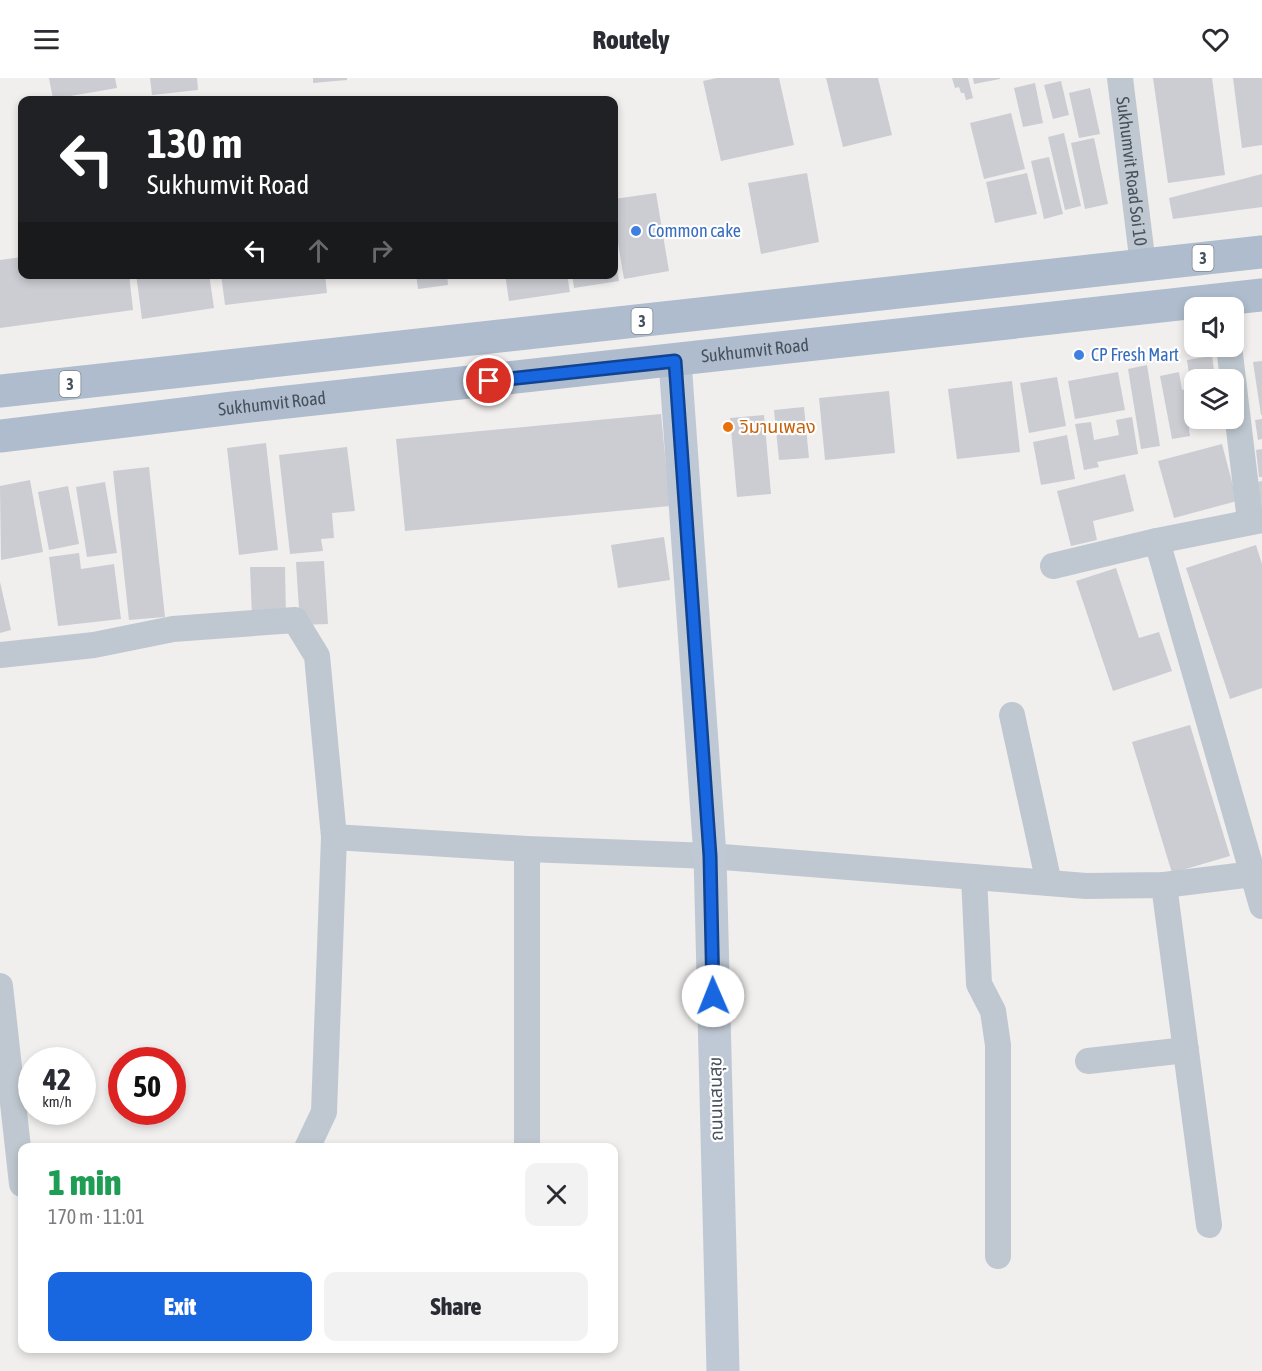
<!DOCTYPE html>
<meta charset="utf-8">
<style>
:root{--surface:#fff;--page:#f2f2f3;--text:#2b2b33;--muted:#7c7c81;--accent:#1967e0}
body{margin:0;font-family:"Asap Condensed","Noto Sans Thai",sans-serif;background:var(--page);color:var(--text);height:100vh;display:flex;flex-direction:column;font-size:22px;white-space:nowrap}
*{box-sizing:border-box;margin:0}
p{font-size:20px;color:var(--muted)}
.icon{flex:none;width:33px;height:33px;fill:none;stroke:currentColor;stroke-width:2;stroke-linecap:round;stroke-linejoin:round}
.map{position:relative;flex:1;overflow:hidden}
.sheet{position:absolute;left:18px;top:1065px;width:600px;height:210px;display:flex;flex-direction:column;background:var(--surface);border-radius:12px;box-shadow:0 3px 9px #0003}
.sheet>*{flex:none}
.top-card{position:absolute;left:18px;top:18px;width:600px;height:183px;border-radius:12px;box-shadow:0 3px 9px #0003;background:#202124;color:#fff;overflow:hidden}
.fabs{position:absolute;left:1184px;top:219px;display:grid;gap:12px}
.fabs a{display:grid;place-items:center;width:60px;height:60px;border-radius:12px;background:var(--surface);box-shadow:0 3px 9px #0003;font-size:30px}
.speed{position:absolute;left:18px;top:969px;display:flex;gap:12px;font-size:30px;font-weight:700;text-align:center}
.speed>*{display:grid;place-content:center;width:78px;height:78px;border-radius:50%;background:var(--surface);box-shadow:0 3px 9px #0003;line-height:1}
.speed small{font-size:15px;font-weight:400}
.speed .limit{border:9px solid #d22;background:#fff;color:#111}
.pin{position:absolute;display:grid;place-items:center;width:51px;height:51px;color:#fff;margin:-26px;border:3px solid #fff;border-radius:50%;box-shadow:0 2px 6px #0007}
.me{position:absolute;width:66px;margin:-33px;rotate:359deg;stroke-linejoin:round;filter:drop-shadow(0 0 4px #0008)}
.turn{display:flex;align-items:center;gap:21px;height:126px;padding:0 30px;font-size:27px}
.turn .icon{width:78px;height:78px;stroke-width:2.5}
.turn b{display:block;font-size:42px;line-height:51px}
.lanes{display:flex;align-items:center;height:57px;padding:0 30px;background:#0003;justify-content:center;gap:30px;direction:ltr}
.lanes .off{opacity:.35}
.round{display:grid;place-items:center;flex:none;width:63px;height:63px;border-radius:12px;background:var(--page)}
.headline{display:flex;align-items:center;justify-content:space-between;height:102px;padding:0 30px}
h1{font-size:36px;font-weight:800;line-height:45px;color:#1e9e55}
.action{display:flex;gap:12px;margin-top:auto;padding:12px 30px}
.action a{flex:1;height:69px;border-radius:12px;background:var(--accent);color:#fff;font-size:24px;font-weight:800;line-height:69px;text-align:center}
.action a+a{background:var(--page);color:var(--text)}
header{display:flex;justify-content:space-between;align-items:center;height:78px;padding:0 30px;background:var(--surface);font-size:27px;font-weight:800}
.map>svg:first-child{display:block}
.building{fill:#cbcdd3}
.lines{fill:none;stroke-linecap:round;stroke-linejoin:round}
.minor{stroke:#bfc8d0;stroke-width:26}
.secondary{stroke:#bfc9d5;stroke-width:33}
.primary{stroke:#aebccd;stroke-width:33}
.route-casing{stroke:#104392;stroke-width:15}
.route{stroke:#1967e0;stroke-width:10}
.shop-dot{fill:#3f7fe0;stroke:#fff;stroke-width:2}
.food-dot{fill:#e8710a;stroke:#fff;stroke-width:2}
.labels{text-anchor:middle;stroke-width:4.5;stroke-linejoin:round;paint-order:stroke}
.shield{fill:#fff;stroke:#7e858d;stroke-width:1.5}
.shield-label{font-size:16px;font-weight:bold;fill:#46515c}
.street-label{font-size:18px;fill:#46515c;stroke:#fff}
.shop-label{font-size:18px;fill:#366cbe;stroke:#fff;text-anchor:start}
.food-label{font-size:18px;fill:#c56008;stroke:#fff;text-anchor:start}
</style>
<header><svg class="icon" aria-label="menu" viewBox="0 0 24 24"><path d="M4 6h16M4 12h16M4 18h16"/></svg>Routely<svg class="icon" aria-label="heart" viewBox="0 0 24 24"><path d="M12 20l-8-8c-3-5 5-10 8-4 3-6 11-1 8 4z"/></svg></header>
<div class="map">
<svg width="1262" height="1293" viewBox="0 0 1262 1293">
<rect width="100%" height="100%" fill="#f1eeee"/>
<g class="building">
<path d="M 49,0 L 115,0 L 117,10 L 53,21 Z"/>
<path d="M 150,0 L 197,0 L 198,12 L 152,17 Z"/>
<path d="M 313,0 L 347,0 L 347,2 L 313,5 Z"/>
<path d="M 717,0 L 779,0 L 794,67 L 721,83 L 703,3 Z"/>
<path d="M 826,0 L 878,0 L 892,57 L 843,69 Z"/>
<path d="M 952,0 L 968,0 L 973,20 L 966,22 L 964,15 L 961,15 L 959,9 L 955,10 Z"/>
<path d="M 973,0 L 1000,0 L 1000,1 L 974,6 Z"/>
<path d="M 1153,0 L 1212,0 L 1225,97 L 1168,105 Z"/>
<path d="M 1233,0 L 1262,0 L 1262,67 L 1242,70 Z"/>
<path d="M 1061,3 L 1069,37 L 1053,41 L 1044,7 Z"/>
<path d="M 1035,5 L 1043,45 L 1023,49 L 1014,10 Z"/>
<path d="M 1090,10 L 1100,56 L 1079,60 L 1069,15 Z"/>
<path d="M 1011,35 L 1025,91 L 984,101 L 970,45 Z"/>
<path d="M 1064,55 L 1081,128 L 1065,132 L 1048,59 Z"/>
<path d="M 1094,60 L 1108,126 L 1085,131 L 1071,65 Z"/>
<path d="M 1049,79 L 1063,136 L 1044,141 L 1031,83 Z"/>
<path d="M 807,95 L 819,164 L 761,176 L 748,105 Z"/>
<path d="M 1027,95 L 1037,136 L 995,145 L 986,104 Z"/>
<path d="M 1262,96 L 1262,129 L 1173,141 L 1169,120 Z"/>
<path d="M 656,115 L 669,193 L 624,201 L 614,141 L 614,121 Z"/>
<path d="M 614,173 L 619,203 L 574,210 L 572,196 L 614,196 Z"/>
<path d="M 22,179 L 22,196 L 129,196 L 133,232 L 0,250 L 0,182 Z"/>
<path d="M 136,196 L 209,196 L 214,230 L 142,241 Z"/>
<path d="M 221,196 L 325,196 L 327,215 L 225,227 Z"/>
<path d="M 416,196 L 447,196 L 448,207 L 418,211 Z"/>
<path d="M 505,196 L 567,196 L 570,214 L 509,223 Z"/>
<path d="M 1212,278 L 1215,299 L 1190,303 L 1187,282 Z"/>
<path d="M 1262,283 L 1262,337 L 1261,337 L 1253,284 Z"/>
<path d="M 1147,287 L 1160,368 L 1141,371 L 1128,291 Z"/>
<path d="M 1118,294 L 1125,332 L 1075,341 L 1068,303 Z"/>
<path d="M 1179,294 L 1182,312 L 1194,310 L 1194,336 L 1187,337 L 1190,358 L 1172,361 L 1160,298 Z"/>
<path d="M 1057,299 L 1066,348 L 1029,355 L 1020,305 Z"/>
<path d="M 1012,303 L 1020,374 L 957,381 L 948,311 Z"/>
<path d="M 889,313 L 895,375 L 825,382 L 819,320 Z"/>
<path d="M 804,329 L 809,380 L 779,382 L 774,332 Z"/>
<path d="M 661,336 L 670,428 L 405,453 L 396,361 Z"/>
<path d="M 764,337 L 771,416 L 737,419 L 730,340 Z"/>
<path d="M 1132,339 L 1138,376 L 1097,384 L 1099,389 L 1084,392 L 1075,346 L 1091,344 L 1094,362 L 1119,357 L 1116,342 Z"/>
<path d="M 1262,341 L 1262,361 L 1258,362 L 1255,342 Z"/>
<path d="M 1067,357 L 1075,401 L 1041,407 L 1033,364 Z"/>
<path d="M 266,365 L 278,472 L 239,477 L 227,370 Z"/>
<path d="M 1222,366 L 1237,423 L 1174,440 L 1158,383 Z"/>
<path d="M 347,369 L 355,433 L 332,435 L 334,460 L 321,461 L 323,473 L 290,476 L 279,377 Z"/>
<path d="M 1262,371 L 1262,399 L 1259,399 L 1256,372 Z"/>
<path d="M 149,389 L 165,539 L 129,542 L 113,393 Z"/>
<path d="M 1125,396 L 1134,433 L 1093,443 L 1097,462 L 1071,468 L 1057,413 Z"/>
<path d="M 30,402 L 43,474 L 1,482 L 0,408 Z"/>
<path d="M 1262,403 L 1262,435 L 1257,404 Z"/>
<path d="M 105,404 L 117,475 L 87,479 L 76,409 Z"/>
<path d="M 68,408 L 79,466 L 49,472 L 38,414 Z"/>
<path d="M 664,459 L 670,502 L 618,510 L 611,467 Z"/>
<path d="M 1256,467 L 1262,486 L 1262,610 L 1230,621 L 1186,490 Z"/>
<path d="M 79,475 L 81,491 L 114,486 L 121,541 L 58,548 L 49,479 Z"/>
<path d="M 324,483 L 328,546 L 300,547 L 296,484 Z"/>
<path d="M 250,489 L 285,489 L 286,539 L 252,539 Z"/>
<path d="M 1116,490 L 1139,560 L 1159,554 L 1172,593 L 1113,613 L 1076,503 Z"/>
<path d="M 0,504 L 11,552 L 0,555 Z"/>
<path d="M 1190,647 L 1230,778 L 1172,795 L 1132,664 Z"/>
</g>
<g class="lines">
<g class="minor">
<path id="s1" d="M 1120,0 L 1143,187"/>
<path d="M 1229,268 L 1250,443"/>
<path d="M 1157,463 L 1262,828"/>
<path d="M 1053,488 L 1157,463 L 1262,442"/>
<path d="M 0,577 L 94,567 L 173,551 L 295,542 L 317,578 L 334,759 L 527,771 L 710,778 L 1086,808 L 1164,807 L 1262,795"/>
<path d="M 1012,637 L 1049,805"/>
<path d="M 527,771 L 527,1067"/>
<path d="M 974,799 L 979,906 L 993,933 L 998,967 L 998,1178"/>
<path d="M 1164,807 L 1209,1147"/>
<path d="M 0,908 L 22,1106"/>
<path d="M 1088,983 L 1186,972"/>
<path d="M 307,1070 L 324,1034 L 334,759"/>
</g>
<path class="secondary" d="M 675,283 L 710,778 L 723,1293"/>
<g class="primary">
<path d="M 0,313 L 1262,174"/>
<path id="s2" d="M 0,358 L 233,330 L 1262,217"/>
</g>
</g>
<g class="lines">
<g class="route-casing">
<path id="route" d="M 489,303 L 675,283 L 710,778 L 713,918"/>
</g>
<use href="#route" class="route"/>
</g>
<g class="shop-dot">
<circle cx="636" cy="153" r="6"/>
<circle cx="1079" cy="277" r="6"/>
</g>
<circle class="food-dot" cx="728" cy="349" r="6"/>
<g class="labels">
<g class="shield">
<rect x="1192.5" y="167" width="21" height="26" rx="4.5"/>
<rect x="631.5" y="230" width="21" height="26" rx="4.5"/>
<rect x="59.5" y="293" width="21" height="26" rx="4.5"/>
</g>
<g class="shield-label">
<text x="1203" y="186">3</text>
<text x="642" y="249">3</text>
<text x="70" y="312">3</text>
</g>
<g class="street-label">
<text dy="6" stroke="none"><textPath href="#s1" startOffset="94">Sukhumvit Road Soi 10</textPath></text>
<text dy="6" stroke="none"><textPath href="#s2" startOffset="760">Sukhumvit Road</textPath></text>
<text dy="6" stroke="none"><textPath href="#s2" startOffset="274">Sukhumvit Road</textPath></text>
<text transform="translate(716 1021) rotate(-91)" y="6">ถนนแสนสุข</text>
</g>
<g class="shop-label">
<text x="648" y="159">Common cake</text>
<text x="1091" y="283">CP Fresh Mart</text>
</g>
<g class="food-label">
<text x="740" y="355">วิมานเพลง</text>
</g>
</g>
</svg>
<div class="fabs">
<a><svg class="icon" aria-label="sound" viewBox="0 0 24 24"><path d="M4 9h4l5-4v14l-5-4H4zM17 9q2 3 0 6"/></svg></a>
<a><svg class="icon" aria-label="layers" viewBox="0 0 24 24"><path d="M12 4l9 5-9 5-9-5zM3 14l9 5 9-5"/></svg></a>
</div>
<div class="speed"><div>42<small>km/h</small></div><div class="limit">50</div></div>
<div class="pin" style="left:489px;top:303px;background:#d93025"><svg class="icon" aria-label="arrive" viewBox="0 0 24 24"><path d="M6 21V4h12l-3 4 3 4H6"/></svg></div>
<svg class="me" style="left:713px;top:918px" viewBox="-20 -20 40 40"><circle r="19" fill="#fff"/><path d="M0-13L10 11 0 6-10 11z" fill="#1967e0"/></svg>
<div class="top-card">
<div class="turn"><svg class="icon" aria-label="left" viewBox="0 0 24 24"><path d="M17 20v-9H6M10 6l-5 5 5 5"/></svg><div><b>130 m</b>Sukhumvit Road</div></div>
<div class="lanes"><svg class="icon" aria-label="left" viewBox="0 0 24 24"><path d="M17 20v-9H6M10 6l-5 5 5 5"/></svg><svg class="icon off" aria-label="ahead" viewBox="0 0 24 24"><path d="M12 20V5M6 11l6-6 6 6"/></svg><svg class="icon off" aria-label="right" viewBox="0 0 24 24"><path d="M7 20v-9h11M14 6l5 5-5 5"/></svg></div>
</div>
<section class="sheet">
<div class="headline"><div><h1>1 min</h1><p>170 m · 11:01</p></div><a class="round"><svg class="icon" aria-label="close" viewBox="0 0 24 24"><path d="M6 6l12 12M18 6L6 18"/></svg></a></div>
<div class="action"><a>Exit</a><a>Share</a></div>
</section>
</div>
